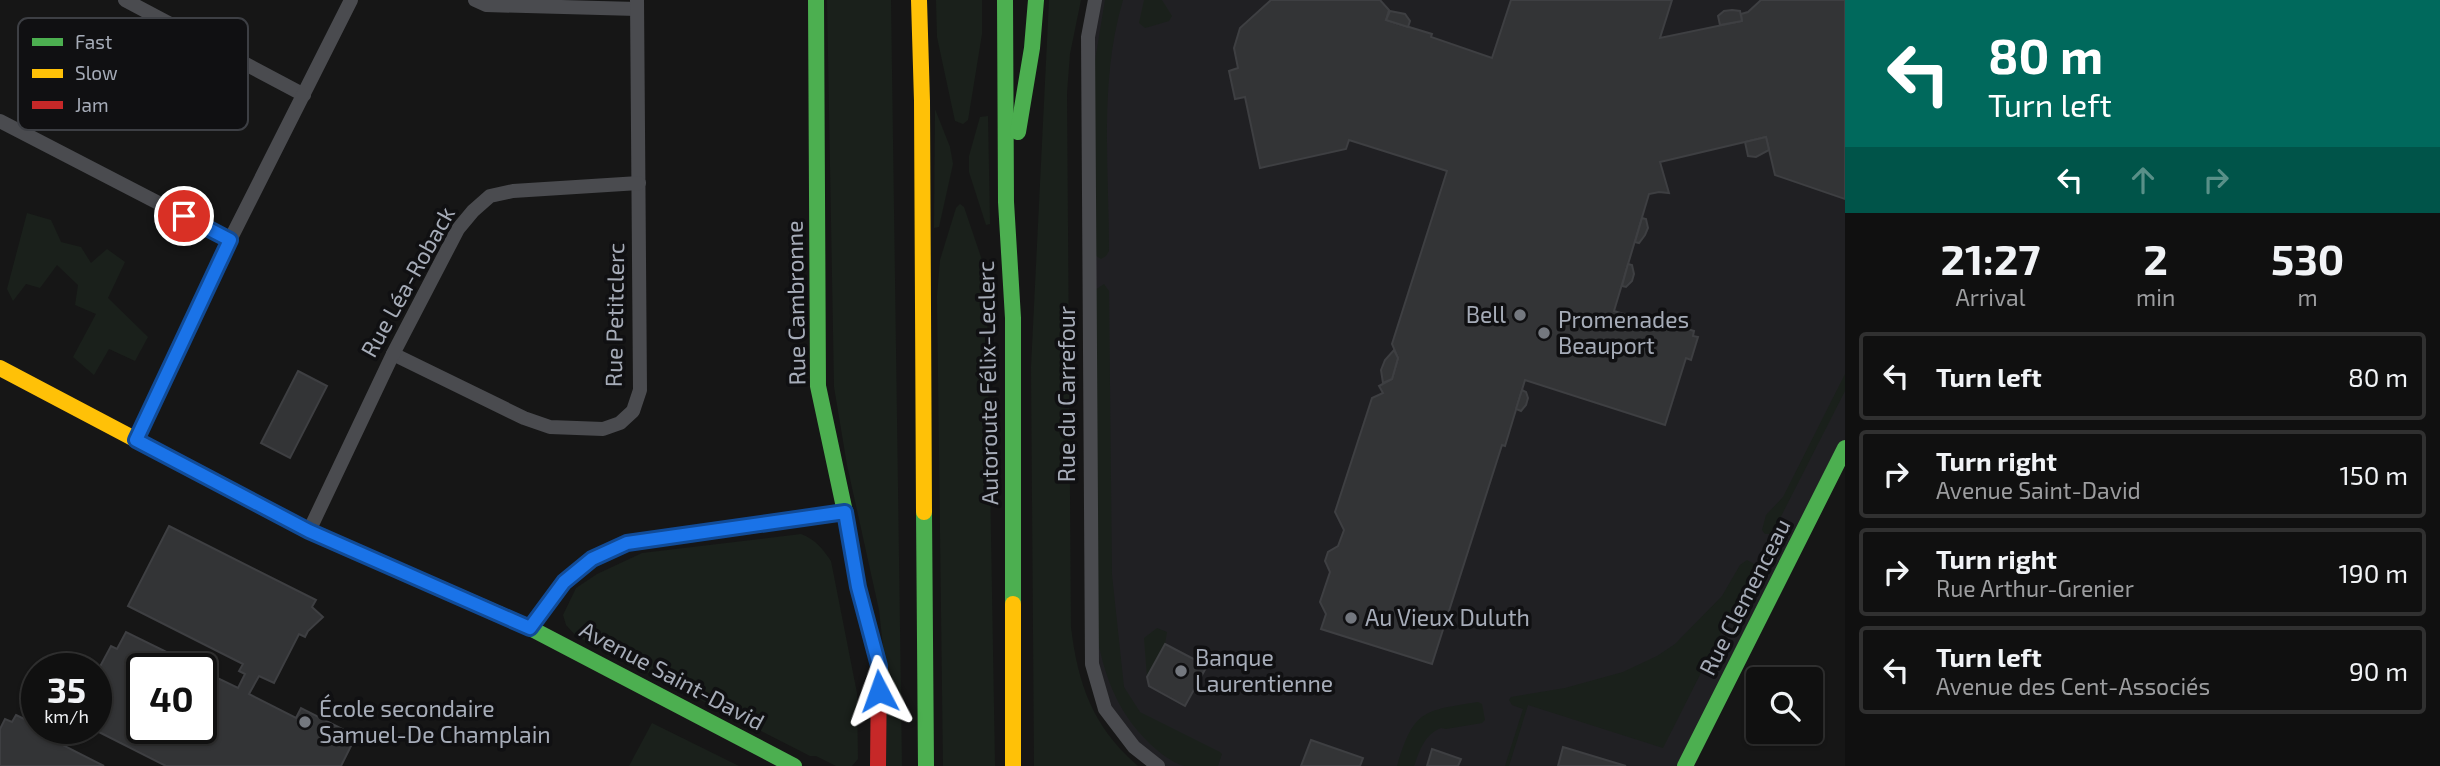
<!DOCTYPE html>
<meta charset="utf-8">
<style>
:root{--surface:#101010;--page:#1e1e1e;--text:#f1f3f6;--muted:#9c9d9f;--line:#303030}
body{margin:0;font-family:"Exo 2",sans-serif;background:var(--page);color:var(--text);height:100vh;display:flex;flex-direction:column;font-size:26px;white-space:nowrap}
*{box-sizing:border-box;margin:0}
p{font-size:23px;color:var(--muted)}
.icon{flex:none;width:38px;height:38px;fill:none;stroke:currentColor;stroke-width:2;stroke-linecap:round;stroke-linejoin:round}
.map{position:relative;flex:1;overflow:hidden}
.sheet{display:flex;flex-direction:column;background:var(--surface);width:595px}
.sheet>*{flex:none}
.top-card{background:#00695c;color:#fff;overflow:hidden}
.tools{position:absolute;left:1746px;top:667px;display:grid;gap:14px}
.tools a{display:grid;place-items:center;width:77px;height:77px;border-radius:7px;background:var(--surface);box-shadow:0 2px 5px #0004,0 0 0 2px var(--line);font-size:35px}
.speed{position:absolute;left:21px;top:653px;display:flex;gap:14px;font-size:35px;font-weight:700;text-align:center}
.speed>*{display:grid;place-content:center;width:91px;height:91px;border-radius:50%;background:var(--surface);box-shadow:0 2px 5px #0004,0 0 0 2px var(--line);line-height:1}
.speed small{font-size:18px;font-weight:400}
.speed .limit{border:4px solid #111;border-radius:10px;background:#fff;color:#111}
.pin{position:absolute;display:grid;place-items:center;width:60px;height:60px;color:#fff;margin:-30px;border:4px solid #fff;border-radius:50%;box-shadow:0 2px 7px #0007}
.me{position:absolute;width:77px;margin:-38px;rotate:356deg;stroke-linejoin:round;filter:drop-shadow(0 0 5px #0008)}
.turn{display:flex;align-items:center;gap:24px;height:147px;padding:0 28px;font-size:32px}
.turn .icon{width:91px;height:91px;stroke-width:2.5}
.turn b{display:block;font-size:49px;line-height:60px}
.lanes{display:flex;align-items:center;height:66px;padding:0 28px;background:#0003;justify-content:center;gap:35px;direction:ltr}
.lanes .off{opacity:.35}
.eta{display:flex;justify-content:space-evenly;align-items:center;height:119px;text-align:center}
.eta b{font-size:42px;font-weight:700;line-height:49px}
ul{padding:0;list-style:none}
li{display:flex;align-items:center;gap:21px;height:88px;margin:0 14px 10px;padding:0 14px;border:4px solid var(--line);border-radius:7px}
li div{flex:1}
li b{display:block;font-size:26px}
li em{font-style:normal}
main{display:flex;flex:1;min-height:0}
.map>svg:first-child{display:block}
.built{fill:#202023}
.green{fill:#1a201b}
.building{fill:#333436;stroke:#3e3f42;stroke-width:2}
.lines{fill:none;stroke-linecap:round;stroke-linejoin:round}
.street{stroke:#4a4b4f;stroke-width:14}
.fast{stroke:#4caf50;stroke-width:16}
.slow{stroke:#ffc107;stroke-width:16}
.jam{stroke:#c62828;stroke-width:16}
.route-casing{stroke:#114b97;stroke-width:18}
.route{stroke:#1a73e8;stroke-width:12}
.poi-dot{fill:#74787f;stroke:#101012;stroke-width:2.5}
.labels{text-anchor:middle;stroke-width:7;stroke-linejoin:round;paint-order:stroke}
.street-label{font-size:23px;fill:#a6acb8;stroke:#101012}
.poi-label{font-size:23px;fill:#a6acb8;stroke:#101012;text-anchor:start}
.key{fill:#101012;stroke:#3d3f44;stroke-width:2}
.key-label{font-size:19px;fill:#a6acb8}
</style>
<main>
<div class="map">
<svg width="1845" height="766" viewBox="0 0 1845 766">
<rect width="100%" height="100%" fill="#161616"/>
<path class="built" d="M 1095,0 L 1845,0 L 1845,448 L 1685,766 L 1158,766 L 1105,709 L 1092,664 L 1088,37 Z"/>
<g class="green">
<path d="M 827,0 L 891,0 L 902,766 L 885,766 L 885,665 L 879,610 L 847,465 L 834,387 Z"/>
<path d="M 936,0 L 982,0 L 982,34 L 968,120 L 963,124 L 955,121 L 937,37 Z"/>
<path d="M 1049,0 L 1081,0 L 1070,54 L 1067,93 L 1071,627 C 1078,685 1093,727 1138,766 L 1034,766 L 1031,367 Z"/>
<path d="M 1105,0 L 1123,0 C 1099,80 1109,168 1109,251 L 1106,256 L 1101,259 L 1096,256 L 1092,79 Z"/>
<path d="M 1144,0 L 1162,0 L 1172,16 L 1169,21 L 1145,28 L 1139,23 Z"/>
<path d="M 935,109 L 950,147 L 953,164 L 939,227 L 934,228 Z"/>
<path d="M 988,116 L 990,224 L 986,225 L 969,172 L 969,156 L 980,117 Z"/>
<path d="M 960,204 L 964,207 L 983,263 L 987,305 L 995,766 L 943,766 L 937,296 L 940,260 L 956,208 Z"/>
<path d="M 27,213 L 51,220 L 61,242 L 81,247 L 91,263 L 107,249 L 125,262 L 108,298 L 148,337 L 135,361 L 109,349 L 94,375 L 73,357 L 96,314 L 75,305 L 78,285 L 57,265 L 40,288 L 26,284 L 13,301 L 7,289 Z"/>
<path d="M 1104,284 L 1109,291 L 1112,575 L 1124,687 L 1140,712 L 1220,752 L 1222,754 L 1218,766 C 1207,766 1195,766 1185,766 C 1175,764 1164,756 1157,750 C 1119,718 1104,677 1096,631 L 1095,290 Z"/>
<path d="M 1845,374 L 1845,391 L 1772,534 L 1765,534 L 1762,530 L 1766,515 L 1783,497 Z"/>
<path d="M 801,534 C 816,540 822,548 831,561 L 857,693 L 858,759 L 852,766 L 836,766 L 816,756 L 810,756 L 576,636 L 566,625 L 563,615 L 576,588 L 597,574 L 642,553 Z"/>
<path d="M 1747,560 L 1754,564 L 1753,570 L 1663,748 L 1528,705 L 1509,766 L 1505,766 L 1523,709 L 1512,705 L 1509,700 L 1511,697 L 1565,688 L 1623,672 L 1657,656 L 1675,644 L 1722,596 L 1740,565 Z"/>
<path d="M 1157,628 L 1167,632 L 1165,644 L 1147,677 L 1144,638 Z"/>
<path d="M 1478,702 L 1482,704 L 1485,720 L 1482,723 L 1446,729 L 1441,728 C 1424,735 1420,750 1414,766 L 1397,766 C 1414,710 1422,711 1478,702 Z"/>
<path d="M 652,723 L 739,766 L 629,766 Z"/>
</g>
<g class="building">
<path d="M 1271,0 L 1380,0 L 1389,10 L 1386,20 L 1432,34 L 1431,37 L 1492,58 L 1511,0 L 1672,0 L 1660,38 L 1742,21 L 1741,14 L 1748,12 L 1761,0 L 1845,0 L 1845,199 L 1775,175 L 1766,137 L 1660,162 L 1669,193 L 1659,192 L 1649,194 L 1614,311 L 1670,328 L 1671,324 L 1694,331 L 1693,336 L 1698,337 L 1691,360 L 1686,358 L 1665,425 L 1525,380 L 1505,446 L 1502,445 L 1432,664 L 1321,629 L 1326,614 L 1320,602 L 1330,572 L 1325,561 L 1328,552 L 1338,546 L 1344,530 L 1335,512 L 1372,398 L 1383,393 L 1379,386 L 1392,379 L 1398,358 L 1392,344 L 1447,171 L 1349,140 L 1346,149 L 1260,168 L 1245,97 L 1235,99 L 1229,71 L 1238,68 L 1234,48 L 1240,28 Z"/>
<path d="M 1732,10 L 1740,11 L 1742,21 L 1720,25 L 1718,16 L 1724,11 Z"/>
<path d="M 1390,11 L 1405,14 L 1410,21 L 1408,27 L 1386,20 Z"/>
<path d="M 1766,137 L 1769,150 L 1756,157 L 1748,156 L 1745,142 Z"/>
<path d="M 1642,218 L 1646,219 L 1648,228 L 1645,235 L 1639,243 L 1635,242 Z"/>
<path d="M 1628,264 L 1632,265 L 1634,274 L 1632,281 L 1626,287 L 1622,286 Z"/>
<path d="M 1394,350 L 1398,358 L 1392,379 L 1383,383 L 1381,370 L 1385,360 Z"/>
<path d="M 298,371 L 327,386 L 290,458 L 261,443 Z"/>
<path d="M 1522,390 L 1526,392 L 1528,398 L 1526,405 L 1521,411 L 1516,409 Z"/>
<path d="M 169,526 L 316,600 L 312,607 L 323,617 L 308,631 L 305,637 L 299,634 L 274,683 L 259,676 L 249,694 L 296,718 L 301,708 L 356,736 L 341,766 L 166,766 L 91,728 L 96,728 L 96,674 L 111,646 L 117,649 L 126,632 L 199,668 L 142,668 L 142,728 L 201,728 L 201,670 L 238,688 L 245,674 L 239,671 L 243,664 L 128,606 Z"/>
<path d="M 1165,644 L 1207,666 L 1185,706 L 1149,686 L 1147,677 Z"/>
<path d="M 16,715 L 37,725 L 35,731 L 104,766 L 0,766 L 0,729 L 5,719 L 12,722 Z"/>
<path d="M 1311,740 L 1363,758 L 1360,766 L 1301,766 Z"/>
<path d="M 1563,747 L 1626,766 L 1558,766 Z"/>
<path d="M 1432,749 L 1461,759 L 1458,766 L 1427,766 Z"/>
</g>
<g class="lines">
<g class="street">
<path d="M 125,0 L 304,95"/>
<path d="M 475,0 L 486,5 L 637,9"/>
<path d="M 1095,0 L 1088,37 L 1092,664 L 1105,709 L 1134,747 L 1158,766"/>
<path d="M 0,121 L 230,240"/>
<path d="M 393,354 L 524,418 L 550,427 L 603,429 L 620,423 L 633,411 L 640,390 L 637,0"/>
<path d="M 136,440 L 230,240 L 351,0"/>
<path d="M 309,531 L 393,354 L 458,229 L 473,211 L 490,196 L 513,191 L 639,183"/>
</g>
<g class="fast">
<path d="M 816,0 L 818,386 L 845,512 L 858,587 L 871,637"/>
<path d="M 1005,0 L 1006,202 L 1013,318 L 1013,604"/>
<path d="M 1018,132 L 1032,48 L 1036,0"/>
<path d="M 924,512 L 926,766"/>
<path d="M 499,614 L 530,628 L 794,766"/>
<path d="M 530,628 L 564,582 L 592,559 L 627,543 L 845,512"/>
<path d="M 1685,766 L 1845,448"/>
</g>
<g class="slow">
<path d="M 919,0 L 922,101 L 924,512"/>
<path d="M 0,368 L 309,531 L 499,614"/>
<path d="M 1013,604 L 1013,766"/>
</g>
<path class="jam" d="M 871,637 L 879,666 L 878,766"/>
</g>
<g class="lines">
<g class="route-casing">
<path id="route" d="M 184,216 L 230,240 L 136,440 L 309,531 L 530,628 L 564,582 L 592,559 L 627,543 L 845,512 L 858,587 L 879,666 L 879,691"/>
</g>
<use href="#route" class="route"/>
</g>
<g class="poi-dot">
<circle cx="1520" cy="315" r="7"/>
<circle cx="1544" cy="333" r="7"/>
<circle cx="1351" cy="618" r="7"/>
<circle cx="1181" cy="671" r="7"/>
<circle cx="305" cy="722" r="7"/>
</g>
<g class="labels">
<g class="street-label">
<text transform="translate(408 282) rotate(-61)" y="8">Rue Léa-Roback</text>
<text transform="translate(796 303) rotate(-91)" y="8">Rue Cambronne</text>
<text transform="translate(615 315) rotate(-89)" y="8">Rue Petitclerc</text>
<text transform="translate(988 383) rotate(-91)" y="8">Autoroute Félix-Leclerc</text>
<text transform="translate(1067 394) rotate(-90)" y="8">Rue du Carrefour</text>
<text transform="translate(1745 597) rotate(-63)" y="8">Rue Clemenceau</text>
<text transform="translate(672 676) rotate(28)" y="8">Avenue Saint-David</text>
</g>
<g class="poi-label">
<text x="1506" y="323" text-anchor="end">Bell</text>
<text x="1558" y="328">Promenades<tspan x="1558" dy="26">Beauport</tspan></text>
<text x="1365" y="626">Au Vieux Duluth</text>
<text x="1195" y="666">Banque<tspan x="1195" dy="26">Laurentienne</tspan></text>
<text x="319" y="717">École secondaire<tspan x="319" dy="26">Samuel-De Champlain</tspan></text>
</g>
</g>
<rect x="18" y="18" width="230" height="112" rx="10" class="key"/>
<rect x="32" y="38" width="31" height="8" fill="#4caf50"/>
<rect x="32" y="69" width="31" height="9" fill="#ffc107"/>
<rect x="32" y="101" width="31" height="8" fill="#c62828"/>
<g class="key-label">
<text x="75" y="49">Fast</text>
<text x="75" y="80">Slow</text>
<text x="75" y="112">Jam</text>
</g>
</svg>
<div class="tools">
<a><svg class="icon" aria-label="search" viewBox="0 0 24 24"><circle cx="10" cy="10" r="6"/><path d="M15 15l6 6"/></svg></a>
</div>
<div class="speed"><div>35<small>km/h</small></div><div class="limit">40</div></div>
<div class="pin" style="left:184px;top:216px;background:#d93025"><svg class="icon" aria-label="arrive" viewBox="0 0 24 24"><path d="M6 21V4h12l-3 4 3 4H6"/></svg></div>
<svg class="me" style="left:879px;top:691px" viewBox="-20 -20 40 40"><path d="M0-17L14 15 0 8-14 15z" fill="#1a73e8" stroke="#fff" stroke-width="4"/></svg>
</div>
<section class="sheet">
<div class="top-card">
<div class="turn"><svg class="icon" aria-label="left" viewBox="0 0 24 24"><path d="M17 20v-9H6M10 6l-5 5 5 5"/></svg><div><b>80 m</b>Turn left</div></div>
<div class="lanes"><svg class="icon" aria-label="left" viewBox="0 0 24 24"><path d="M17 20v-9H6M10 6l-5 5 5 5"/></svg><svg class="icon off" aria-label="ahead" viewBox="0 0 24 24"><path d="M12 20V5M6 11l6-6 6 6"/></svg><svg class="icon off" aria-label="right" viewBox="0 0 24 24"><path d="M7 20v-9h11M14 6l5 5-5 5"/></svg></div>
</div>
<div class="eta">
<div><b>21:27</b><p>Arrival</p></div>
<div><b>2</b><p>min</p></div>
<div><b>530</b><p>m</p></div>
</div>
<ul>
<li><svg class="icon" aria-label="left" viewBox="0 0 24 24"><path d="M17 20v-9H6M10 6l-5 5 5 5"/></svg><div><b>Turn left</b></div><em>80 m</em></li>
<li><svg class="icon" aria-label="right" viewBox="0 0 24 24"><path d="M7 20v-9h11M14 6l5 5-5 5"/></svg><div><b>Turn right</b><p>Avenue Saint-David</p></div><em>150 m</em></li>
<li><svg class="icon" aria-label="right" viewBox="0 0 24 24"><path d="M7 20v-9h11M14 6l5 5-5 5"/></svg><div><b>Turn right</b><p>Rue Arthur-Grenier</p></div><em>190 m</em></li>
<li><svg class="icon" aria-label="left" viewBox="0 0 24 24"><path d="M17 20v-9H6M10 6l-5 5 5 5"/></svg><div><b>Turn left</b><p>Avenue des Cent-Associés</p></div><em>90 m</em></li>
</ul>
</section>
</main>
